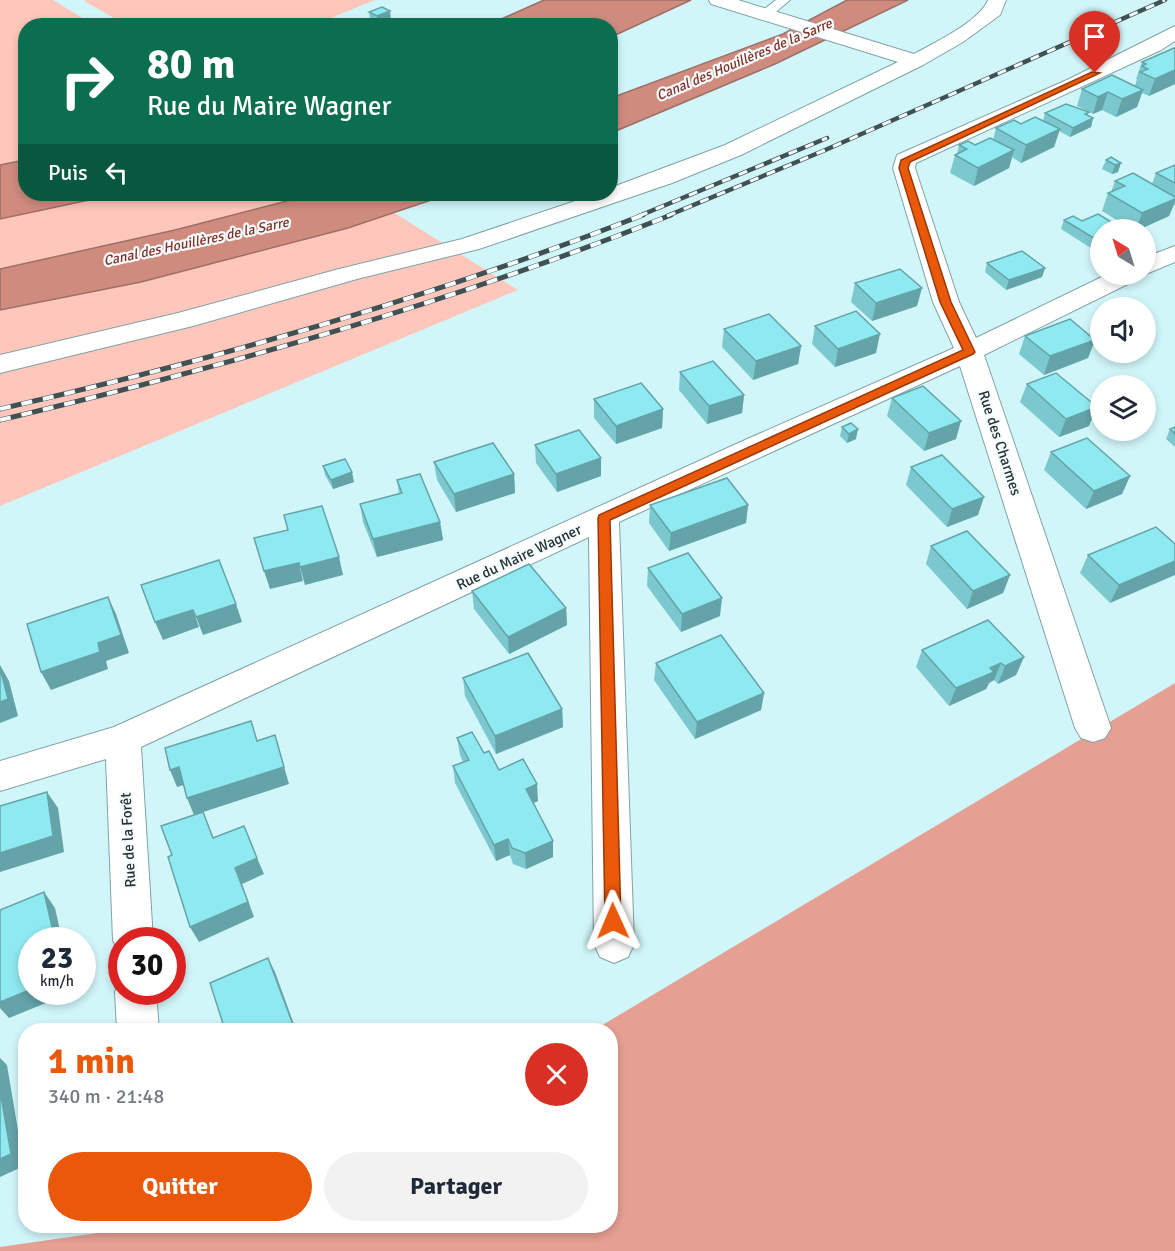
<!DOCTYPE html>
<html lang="fr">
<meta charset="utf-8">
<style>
:root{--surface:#fff;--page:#f2f2f3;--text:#1f2937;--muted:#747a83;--accent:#ea580c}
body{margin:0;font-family:Signika,sans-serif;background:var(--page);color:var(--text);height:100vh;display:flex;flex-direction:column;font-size:22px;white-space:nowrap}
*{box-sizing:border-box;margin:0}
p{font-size:20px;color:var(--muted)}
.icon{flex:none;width:33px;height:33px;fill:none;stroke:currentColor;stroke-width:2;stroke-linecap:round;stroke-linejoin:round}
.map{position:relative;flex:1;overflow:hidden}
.panel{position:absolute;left:18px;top:1023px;width:600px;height:210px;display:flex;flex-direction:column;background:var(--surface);border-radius:24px;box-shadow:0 3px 9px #0003}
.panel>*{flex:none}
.guide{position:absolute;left:18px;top:18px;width:600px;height:183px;border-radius:24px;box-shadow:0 3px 9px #0003;background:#0b6e4f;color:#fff;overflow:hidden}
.needle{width:39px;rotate:322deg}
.fabs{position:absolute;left:1090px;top:219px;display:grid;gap:12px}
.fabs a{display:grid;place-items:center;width:66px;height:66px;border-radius:50%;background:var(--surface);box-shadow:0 3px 9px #0003;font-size:30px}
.speed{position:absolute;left:18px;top:927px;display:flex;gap:12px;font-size:30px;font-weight:700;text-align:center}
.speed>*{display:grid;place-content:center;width:78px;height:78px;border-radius:50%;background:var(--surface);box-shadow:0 3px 9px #0003;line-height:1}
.speed small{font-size:15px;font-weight:400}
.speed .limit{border:9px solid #d22;background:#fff;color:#111}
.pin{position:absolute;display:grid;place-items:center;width:51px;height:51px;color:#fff;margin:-62px -26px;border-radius:50% 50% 50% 0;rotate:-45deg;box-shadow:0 0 6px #0007}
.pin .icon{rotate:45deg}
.me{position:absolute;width:66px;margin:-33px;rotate:359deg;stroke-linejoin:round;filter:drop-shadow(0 0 4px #0008)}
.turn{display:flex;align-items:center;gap:21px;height:126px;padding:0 30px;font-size:27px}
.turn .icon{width:78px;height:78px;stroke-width:2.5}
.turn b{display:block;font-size:42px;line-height:51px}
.then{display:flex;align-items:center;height:57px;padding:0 30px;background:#0003;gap:12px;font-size:22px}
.round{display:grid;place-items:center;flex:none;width:63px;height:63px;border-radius:32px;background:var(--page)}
.head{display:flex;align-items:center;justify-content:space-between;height:102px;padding:0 30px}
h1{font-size:36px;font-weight:700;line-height:45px;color:var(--accent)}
.button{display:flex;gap:12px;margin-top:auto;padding:12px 30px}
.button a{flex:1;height:69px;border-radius:36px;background:var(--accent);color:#fff;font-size:24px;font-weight:700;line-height:69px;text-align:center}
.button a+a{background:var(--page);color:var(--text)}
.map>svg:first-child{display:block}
.green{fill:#ffc6bc}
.forest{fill:#e69f93}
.water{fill:#d08b7f;stroke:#9c7068;stroke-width:1.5}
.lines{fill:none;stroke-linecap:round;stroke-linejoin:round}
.lane-casing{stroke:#80a2a5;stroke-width:2}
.street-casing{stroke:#80a2a5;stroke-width:2}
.secondary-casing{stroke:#80a2a5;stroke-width:2}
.lane{fill:#fff;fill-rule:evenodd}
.street{fill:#fff;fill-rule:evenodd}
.secondary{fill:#fff;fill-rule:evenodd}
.rail-far1-casing{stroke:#3f5152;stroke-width:4.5}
.rail-casing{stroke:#3f5152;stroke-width:5}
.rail-far1{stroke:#f5fcfd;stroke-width:3;stroke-dasharray:9;stroke-linecap:butt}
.rail{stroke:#f5fcfd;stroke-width:4;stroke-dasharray:11;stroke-linecap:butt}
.wall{fill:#7bc8ce}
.shaded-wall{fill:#64a3a8}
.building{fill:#8fe9f0;stroke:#64a3a8;stroke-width:1.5}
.route{fill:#ea580c;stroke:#983908;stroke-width:1.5}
.labels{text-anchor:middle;stroke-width:4.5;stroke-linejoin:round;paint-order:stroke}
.far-water-label{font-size:14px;font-style:italic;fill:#822e24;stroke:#f5fcfd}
.street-label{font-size:15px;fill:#243233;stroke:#f5fcfd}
</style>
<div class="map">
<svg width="1175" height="1251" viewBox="0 0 1175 1251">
<rect width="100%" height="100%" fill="#d1f6f9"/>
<g class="green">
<path d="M 0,0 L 53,0 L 94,25 L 26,26 L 26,194 L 364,194 L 518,290 L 0,506 Z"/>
<path d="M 87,0 L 375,0 L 311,26 L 126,25 L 84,1 Z"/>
</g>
<path class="forest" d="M 1175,683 L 1175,1251 L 0,1251 L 0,1247 L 146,1226 L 610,1226 L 610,1030 L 594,1030 Z"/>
<g class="water">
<path d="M 544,0 L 691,0 L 611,37 L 610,26 L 488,25 Z"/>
<path d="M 847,0 L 908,0 L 775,64 L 611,133 L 611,98 L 783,34 Z"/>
<path d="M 25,160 L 26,194 L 117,194 L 0,219 L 0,165 Z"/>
<path d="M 314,194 L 449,194 L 348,228 L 141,282 L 0,310 L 0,269 L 175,230 Z"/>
</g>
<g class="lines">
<g class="lane-casing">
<path id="lane" d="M 776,0 L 790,0 L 770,17 L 762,17 L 762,11 Z"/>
</g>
<g class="street-casing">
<g id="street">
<path d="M 1175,26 L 1175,41 L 1161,50 L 916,163 L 915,168 L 959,302 L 976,338 L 1108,274 L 1141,274 L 1138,279 L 984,355 L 1111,728 L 1105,738 L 1093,742 L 1081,738 L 1075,728 L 960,366 L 619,522 L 634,944 L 628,957 L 614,963 L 600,957 L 594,944 L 589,537 L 141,747 L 153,940 L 122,940 L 122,954 L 119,953 L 113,940 L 106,759 L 0,791 L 0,761 L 114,727 L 745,440 L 954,348 L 933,302 L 893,168 L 897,155 L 1069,79 Z"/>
<path d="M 1175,246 L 1175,262 L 1146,274 L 1146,257 Z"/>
<path d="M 121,978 L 122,992 L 156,992 L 159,1030 L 117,1030 L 115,992 Z"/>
</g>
</g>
<g class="secondary-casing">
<path id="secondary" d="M 709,0 L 738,0 L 914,54 C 934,43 980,21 988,0 L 1006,0 L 1000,15 L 963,42 L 923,65 L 741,155 L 672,183 L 479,249 L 357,279 L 193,326 L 0,373 L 0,355 L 178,313 L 339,269 L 462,239 L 596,194 L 610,194 L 610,188 L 725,145 L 898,62 L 711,4 Z"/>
</g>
<use href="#lane" class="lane"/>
<use href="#street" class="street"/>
<use href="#secondary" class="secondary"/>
<g class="rail-far1-casing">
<g id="rail-far1">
<path d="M 639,216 L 827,138"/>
<path d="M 667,216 L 823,151 L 1165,0"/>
</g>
</g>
<g class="rail-casing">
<g id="rail">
<path d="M 0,409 C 219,359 433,297 643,215"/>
<path d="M 0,420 C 228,366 453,302 671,215"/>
</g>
</g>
<use href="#rail-far1" class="rail-far1"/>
<use href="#rail" class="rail"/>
</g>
<g class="wall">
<path d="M 369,12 L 391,20 L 378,25 L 370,20 Z"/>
<path d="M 1175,48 L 1175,84 L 1149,96 L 1142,93 L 1137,107 L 1116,117 L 1102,110 L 1093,114 L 1077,106 L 1082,89 L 1135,86 L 1137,79 L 1136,79 L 1142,62 Z"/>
<path d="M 1089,112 L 1088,115 L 1093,118 L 1091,127 L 1070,137 L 1059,131 L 1054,147 L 1021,163 L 1012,157 L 1009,168 L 974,186 L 950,173 L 955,155 L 957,154 L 959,145 L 975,145 L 993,140 L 996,128 L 1043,121 L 1045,113 Z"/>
<path d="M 1111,157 L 1118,172 L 1112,174 L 1102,169 L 1106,160 Z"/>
<path d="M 1175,165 L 1175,205 L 1174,205 L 1169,216 L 1138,230 L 1133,230 L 1102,211 L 1108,193 L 1111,192 L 1115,181 L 1152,184 L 1156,173 Z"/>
<path d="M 1064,220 L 1082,221 L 1101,230 L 1101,246 L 1094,250 L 1061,229 Z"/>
<path d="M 987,263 L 1045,268 L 1042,277 L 1006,290 L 985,272 Z"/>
<path d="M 855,283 L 917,306 L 872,321 L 851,302 Z"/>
<path d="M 815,326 L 876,353 L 835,367 L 812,344 Z"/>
<path d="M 724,329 L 801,346 L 798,364 L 753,380 L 722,347 Z"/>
<path d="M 1025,336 L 1095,340 L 1088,358 L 1044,375 L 1019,354 Z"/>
<path d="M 680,372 L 744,395 L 742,413 L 707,424 L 679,390 Z"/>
<path d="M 1027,384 L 1089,426 L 1059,437 L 1020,402 Z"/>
<path d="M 892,398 L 956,439 L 924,451 L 887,416 Z"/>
<path d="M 594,399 L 663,409 L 662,428 L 616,444 L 594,418 Z"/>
<path d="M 842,427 L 856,439 L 847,443 L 840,436 Z"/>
<path d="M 1175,427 L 1175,447 L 1166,439 L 1170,429 Z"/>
<path d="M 535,445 L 601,458 L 601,476 L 557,492 L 536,463 Z"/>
<path d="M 1051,452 L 1130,476 L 1122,494 L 1086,509 L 1044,470 Z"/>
<path d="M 434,462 L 514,474 L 515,493 L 456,512 L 437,480 Z"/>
<path d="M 323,466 L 354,482 L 333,489 L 325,475 Z"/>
<path d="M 911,467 L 978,515 L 947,527 L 906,485 Z"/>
<path d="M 397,480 L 440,522 L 443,540 L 377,557 L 363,522 L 360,504 L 399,493 Z"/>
<path d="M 650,505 L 748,505 L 746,523 L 669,551 L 649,523 Z"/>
<path d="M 1156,527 L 1110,603 L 1080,573 L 1088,555 Z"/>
<path d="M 931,546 L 1010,575 L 1003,593 L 967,609 L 926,564 Z"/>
<path d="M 648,568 L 720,616 L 681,632 L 647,586 Z"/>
<path d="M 472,591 L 566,608 L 567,625 L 509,654 L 474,609 Z"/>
<path d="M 922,650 L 1024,657 L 1016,675 L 998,684 L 994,680 L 989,683 L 986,689 L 949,706 L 916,667 Z"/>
<path d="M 656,663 L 764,693 L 761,710 L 695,739 L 654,680 Z"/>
<path d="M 463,678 L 562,709 L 563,727 L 496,754 L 465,696 Z"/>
<path d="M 457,738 L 484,753 L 499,770 L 538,801 L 533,803 L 553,857 L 526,869 L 513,864 L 510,855 L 496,861 L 455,783 L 453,766 L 463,762 L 460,755 Z"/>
</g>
<g class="shaded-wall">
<path d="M 390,11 L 391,20 L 378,25 L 377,16 Z"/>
<path d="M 1175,70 L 1175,84 L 1149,96 L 1155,79 Z"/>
<path d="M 1143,90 L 1137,107 L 1116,117 L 1122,99 Z"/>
<path d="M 1108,92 L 1102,110 L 1093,114 L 1098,97 Z"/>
<path d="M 1093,118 L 1091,127 L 1070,137 L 1073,128 Z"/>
<path d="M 1060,129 L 1054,147 L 1021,163 L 1026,145 Z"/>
<path d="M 1014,150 L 1009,168 L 974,186 L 978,168 Z"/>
<path d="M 1121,163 L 1118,172 L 1112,174 L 1115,165 Z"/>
<path d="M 1175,199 L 1175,201 L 1169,216 L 1138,230 L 1136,230 L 1142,213 Z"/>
<path d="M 1101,239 L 1101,246 L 1094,250 L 1097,240 Z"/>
<path d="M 1045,268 L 1042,277 L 1006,290 L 1009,280 Z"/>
<path d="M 922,288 L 917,306 L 872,321 L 876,303 Z"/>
<path d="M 880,334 L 876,353 L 835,367 L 838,349 Z"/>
<path d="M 1095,340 L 1088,358 L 1044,375 L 1050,356 Z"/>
<path d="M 801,346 L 798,364 L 753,380 L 756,361 Z"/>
<path d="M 744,395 L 742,413 L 707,424 L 709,406 Z"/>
<path d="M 1097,407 L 1089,426 L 1059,437 L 1066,419 Z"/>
<path d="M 663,409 L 662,428 L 616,444 L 616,426 Z"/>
<path d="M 961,421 L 956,439 L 924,451 L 929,433 Z"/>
<path d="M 858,429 L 856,439 L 847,443 L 849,434 Z"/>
<path d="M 601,458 L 601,476 L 557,492 L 556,474 Z"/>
<path d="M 352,472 L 354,482 L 333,489 L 331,480 Z"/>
<path d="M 514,474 L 515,493 L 456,512 L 454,494 Z"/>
<path d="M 1130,476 L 1122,494 L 1086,509 L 1094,491 Z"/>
<path d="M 984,497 L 978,515 L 947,527 L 952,509 Z"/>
<path d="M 748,505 L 746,523 L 669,551 L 671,533 Z"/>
<path d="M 440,522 L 443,540 L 377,557 L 373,539 Z"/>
<path d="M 339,557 L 343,575 L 305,585 L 300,567 Z"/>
<path d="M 1175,561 L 1175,575 L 1110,603 L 1119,585 Z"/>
<path d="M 299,563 L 303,581 L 270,589 L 264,571 Z"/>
<path d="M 1010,575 L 1003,593 L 967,609 L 973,591 Z"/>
<path d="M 108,597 L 116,614 L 129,653 L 106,661 L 108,669 L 51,690 L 41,672 L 98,643 Z"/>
<path d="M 722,598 L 720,616 L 681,632 L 682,614 Z"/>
<path d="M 236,604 L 242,622 L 203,635 L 196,617 Z"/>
<path d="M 566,608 L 567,625 L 509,654 L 508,637 Z"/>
<path d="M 193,610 L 199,627 L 163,640 L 155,622 Z"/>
<path d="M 1024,657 L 1016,675 L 998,684 L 1005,666 Z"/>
<path d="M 1001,663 L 994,680 L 989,683 L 986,689 L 949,706 L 956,688 L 990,668 Z"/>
<path d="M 0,665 L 9,681 L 18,716 L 0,723 Z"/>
<path d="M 764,693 L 761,710 L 695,739 L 697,722 Z"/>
<path d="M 562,709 L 563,727 L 496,754 L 495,736 Z"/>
<path d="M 275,735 L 289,784 L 194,815 L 187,798 Z"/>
<path d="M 179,767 L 187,784 L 177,787 L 170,770 Z"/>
<path d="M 537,784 L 538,801 L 527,806 L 526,789 Z"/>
<path d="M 47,792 L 58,808 L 64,852 L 0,872 L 0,853 Z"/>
<path d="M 508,839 L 510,855 L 496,861 L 494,845 Z"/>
<path d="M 553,841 L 553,857 L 526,869 L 525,853 Z"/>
<path d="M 257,858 L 264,874 L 242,884 L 254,917 L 199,942 L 190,927 L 235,868 Z"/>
<path d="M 44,892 L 55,908 L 62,940 L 55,940 Z"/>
<path d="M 268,958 L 275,972 L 296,1030 L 295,1030 Z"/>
<path d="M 32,989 L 32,992 L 73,992 L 9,1018 L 0,1008 L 0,1002 Z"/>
<path d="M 0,1058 L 7,1065 L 24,1166 L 0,1177 Z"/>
</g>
<g class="building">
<path d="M 382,7 L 390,11 L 377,16 L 369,12 Z"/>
<path d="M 1174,48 L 1175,48 L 1175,70 L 1155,79 L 1140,72 L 1148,69 L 1142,66 L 1146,64 L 1142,62 Z"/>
<path d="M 1112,75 L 1143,90 L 1122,99 L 1108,92 L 1098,97 L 1082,89 Z"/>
<path d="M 1066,104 L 1089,112 L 1085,114 L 1093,118 L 1073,128 L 1045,113 Z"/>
<path d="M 1035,117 L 1060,129 L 1026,145 L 996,128 L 1014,120 L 1021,124 Z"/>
<path d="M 990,138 L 1014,150 L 978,168 L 955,155 L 967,149 L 959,145 L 968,141 L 975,145 Z"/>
<path d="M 1111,157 L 1121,163 L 1115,165 L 1106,160 Z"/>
<path d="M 1175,165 L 1175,183 L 1156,173 Z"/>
<path d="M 1133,173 L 1175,197 L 1175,199 L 1142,213 L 1108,193 L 1125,186 L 1115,181 Z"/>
<path d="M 1098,214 L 1123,229 L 1101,230 L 1101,239 L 1097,240 L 1064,220 L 1073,216 L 1082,221 Z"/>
<path d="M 1022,251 L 1045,268 L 1009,280 L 987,263 Z"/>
<path d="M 900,269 L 922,288 L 876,303 L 855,283 Z"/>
<path d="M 856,311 L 880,334 L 838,349 L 815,326 Z"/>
<path d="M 769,314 L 801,346 L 756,361 L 724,329 Z"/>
<path d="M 1070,319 L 1095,340 L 1050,356 L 1025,336 Z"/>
<path d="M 713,361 L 744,395 L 709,406 L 680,372 Z"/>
<path d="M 1056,373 L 1097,407 L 1066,419 L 1027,384 Z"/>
<path d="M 641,383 L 663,409 L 616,426 L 594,399 Z"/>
<path d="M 923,386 L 961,421 L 929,433 L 892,398 Z"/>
<path d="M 851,423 L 858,429 L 849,434 L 842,427 Z"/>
<path d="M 1175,427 L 1175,434 L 1170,429 Z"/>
<path d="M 579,430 L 601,458 L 556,474 L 535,445 Z"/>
<path d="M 1087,438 L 1130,476 L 1094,491 L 1051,452 Z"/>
<path d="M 493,443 L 514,474 L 454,494 L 434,462 Z"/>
<path d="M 942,455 L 984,497 L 952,509 L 911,467 Z"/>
<path d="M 345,459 L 352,472 L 331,480 L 323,466 Z"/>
<path d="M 420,474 L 440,522 L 373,539 L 360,504 L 402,493 L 397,480 Z"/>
<path d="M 727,478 L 748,505 L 671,533 L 650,505 Z"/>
<path d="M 322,506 L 339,557 L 300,567 L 299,563 L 264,571 L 254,538 L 288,530 L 284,515 Z"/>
<path d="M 1156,527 L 1175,544 L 1175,561 L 1119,585 L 1088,555 Z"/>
<path d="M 967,531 L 1010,575 L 973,591 L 931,546 Z"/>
<path d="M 688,553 L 722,598 L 682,614 L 648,568 Z"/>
<path d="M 219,560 L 236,604 L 196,617 L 193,610 L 155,622 L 141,585 Z"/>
<path d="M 529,564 L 566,608 L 508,637 L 472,591 Z"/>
<path d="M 108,597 L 121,635 L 98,643 L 100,652 L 41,672 L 27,624 Z"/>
<path d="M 988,620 L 1024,657 L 1005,666 L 1001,663 L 990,668 L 994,672 L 956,688 L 922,650 Z"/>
<path d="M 721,635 L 764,693 L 697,722 L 656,663 Z"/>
<path d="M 528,653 L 562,709 L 495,736 L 463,678 Z"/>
<path d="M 0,668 L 8,699 L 0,702 Z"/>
<path d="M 251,721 L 257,741 L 275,735 L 284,767 L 187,798 L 179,767 L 170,770 L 165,748 Z"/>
<path d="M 472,732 L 484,753 L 489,751 L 499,770 L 523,759 L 537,784 L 526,789 L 553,841 L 525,853 L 512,848 L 508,839 L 494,845 L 453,766 L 469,760 L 457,738 Z"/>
<path d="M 47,792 L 53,836 L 0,853 L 0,806 Z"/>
<path d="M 203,812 L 213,838 L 244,826 L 257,858 L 235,868 L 248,902 L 190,927 L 168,857 L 172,855 L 161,826 Z"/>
<path d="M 44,892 L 55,940 L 32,940 L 32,989 L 0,1002 L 0,910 Z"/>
<path d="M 268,958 L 295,1030 L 225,1030 L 210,983 Z"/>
<path d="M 0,1090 L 11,1154 L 0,1159 Z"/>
</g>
<path class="route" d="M 1092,72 L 1100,73 L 910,162 L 908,168 L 951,302 L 975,352 L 973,354 L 610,520 L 621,921 L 619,926 L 613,928 L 607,926 L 605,921 L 598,518 L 599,515 L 963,350 L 940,302 L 899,168 L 901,160 Z"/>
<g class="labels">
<g class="far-water-label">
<text transform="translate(744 59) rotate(-23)" y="5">Canal des Houillères de la Sarre</text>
<text transform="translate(196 241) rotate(-12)" y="5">Canal des Houillères de la Sarre</text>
</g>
<g class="street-label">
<text transform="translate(1000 443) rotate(72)" y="5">Rue des Charmes</text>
<text transform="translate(519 557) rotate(-25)" y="5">Rue du Maire Wagner</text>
<text transform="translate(128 840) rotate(-93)" y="5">Rue de la Forêt</text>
</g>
</g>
</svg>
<div class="fabs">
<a><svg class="needle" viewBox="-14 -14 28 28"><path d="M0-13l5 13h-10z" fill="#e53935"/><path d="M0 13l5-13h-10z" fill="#747a83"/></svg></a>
<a><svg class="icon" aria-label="sound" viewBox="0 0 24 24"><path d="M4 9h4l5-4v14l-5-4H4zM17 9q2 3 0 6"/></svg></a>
<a><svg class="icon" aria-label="layers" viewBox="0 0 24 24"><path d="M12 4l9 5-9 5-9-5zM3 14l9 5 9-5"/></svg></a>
</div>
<div class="speed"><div>23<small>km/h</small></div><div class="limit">30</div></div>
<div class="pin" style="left:1095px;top:73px;background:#d93025"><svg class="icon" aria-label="arrive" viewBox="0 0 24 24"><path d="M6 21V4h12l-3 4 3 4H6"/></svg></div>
<svg class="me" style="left:613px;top:921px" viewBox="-20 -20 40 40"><path d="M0-17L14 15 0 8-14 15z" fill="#ea580c" stroke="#fff" stroke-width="4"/></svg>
<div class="guide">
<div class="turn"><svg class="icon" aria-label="right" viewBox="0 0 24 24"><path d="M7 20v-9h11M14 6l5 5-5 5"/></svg><div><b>80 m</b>Rue du Maire Wagner</div></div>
<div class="then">Puis<svg class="icon" aria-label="left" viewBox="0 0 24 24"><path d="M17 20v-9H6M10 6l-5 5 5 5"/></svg></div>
</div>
<section class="panel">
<div class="head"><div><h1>1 min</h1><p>340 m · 21:48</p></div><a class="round" style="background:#d93025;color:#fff"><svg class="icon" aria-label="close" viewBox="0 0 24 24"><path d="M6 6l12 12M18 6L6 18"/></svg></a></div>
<div class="button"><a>Quitter</a><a>Partager</a></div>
</section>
</div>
